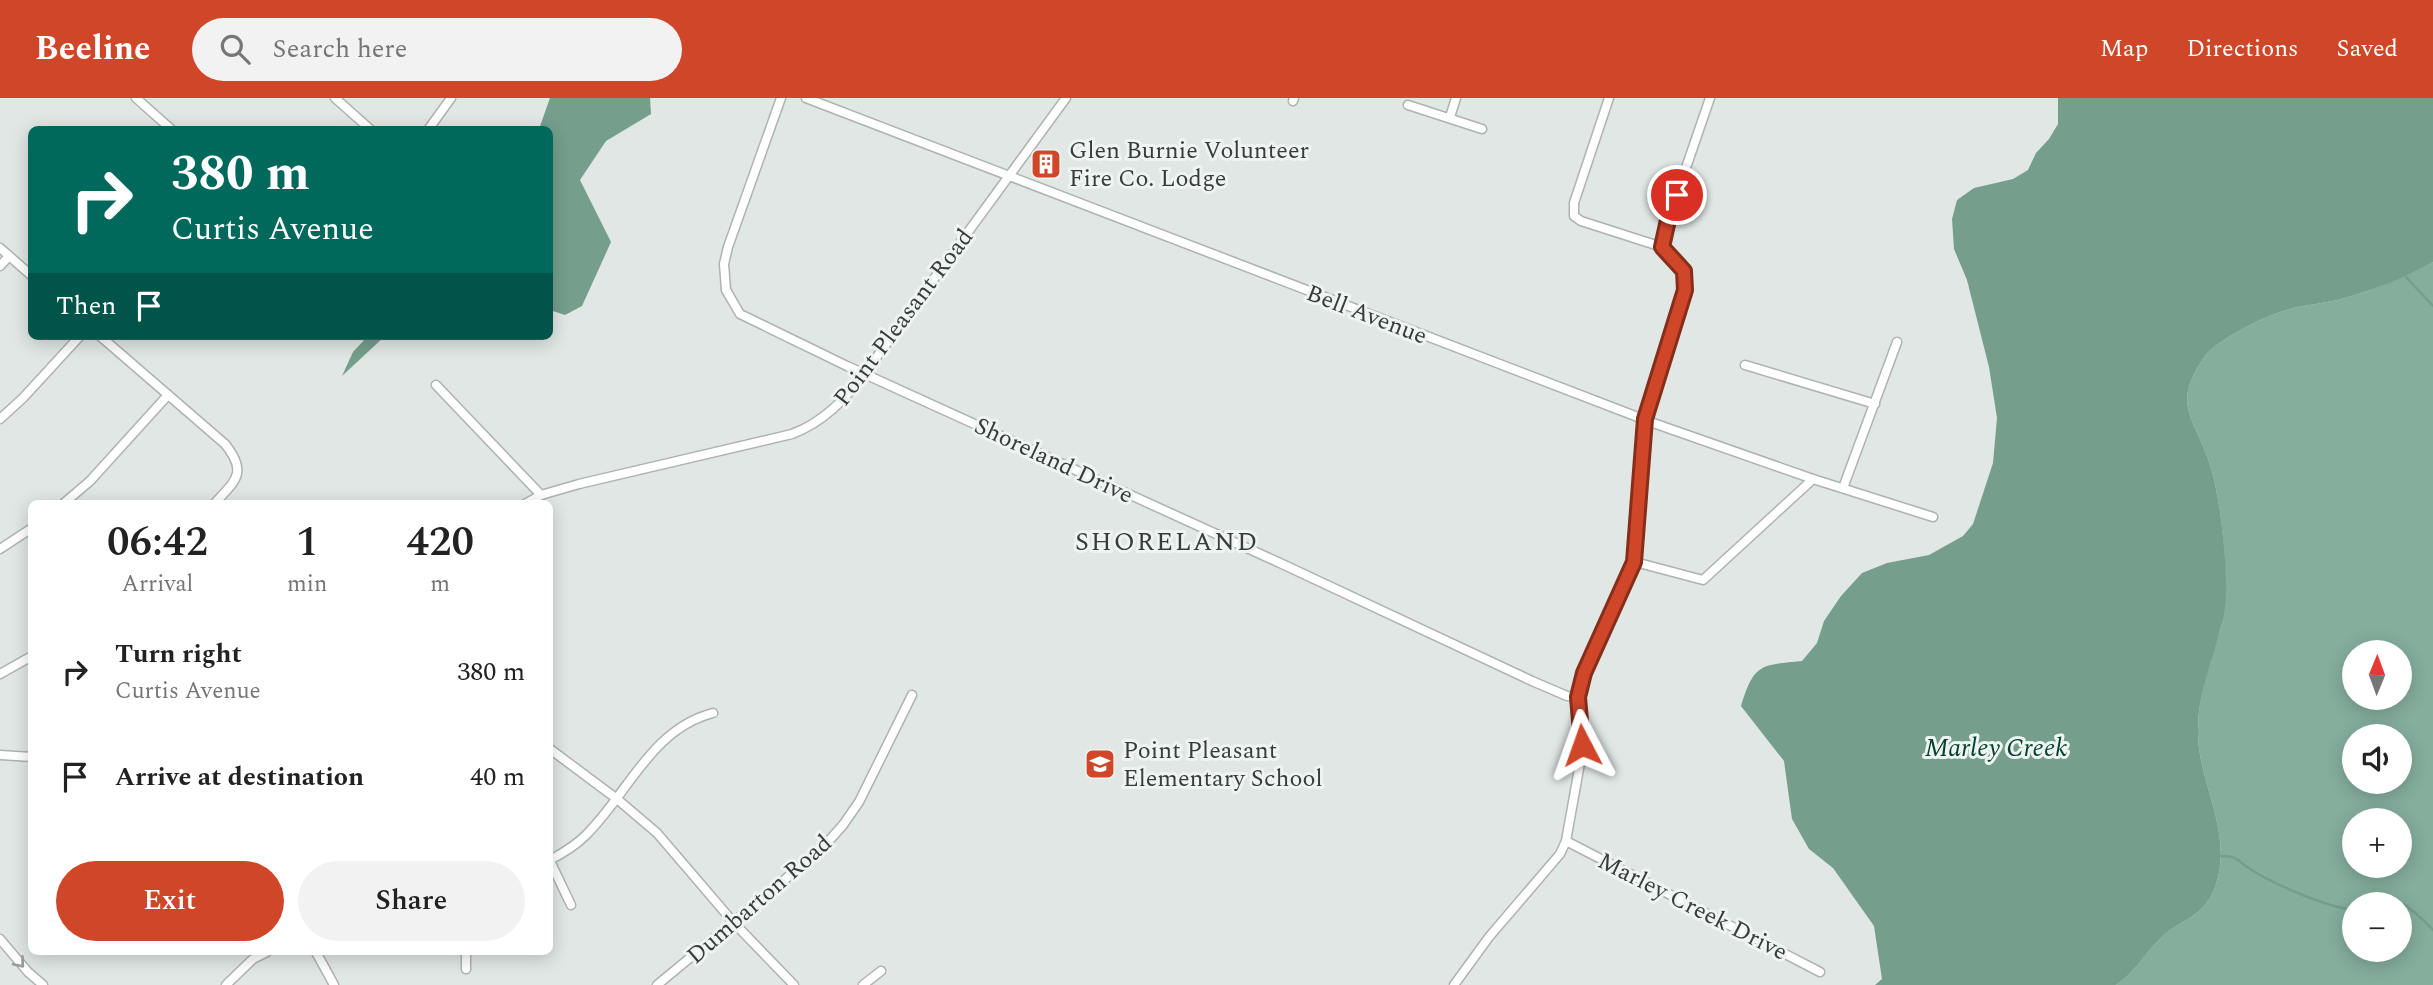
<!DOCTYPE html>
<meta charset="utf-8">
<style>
:root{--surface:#fff;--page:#f2f2f2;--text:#222;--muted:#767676;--accent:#d04629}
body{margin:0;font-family:Spectral,serif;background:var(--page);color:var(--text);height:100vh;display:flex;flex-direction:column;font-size:26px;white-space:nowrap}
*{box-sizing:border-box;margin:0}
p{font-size:23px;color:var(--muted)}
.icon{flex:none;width:38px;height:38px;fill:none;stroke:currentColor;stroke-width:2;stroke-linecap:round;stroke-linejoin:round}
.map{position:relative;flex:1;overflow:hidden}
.side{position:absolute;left:28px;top:402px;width:525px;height:455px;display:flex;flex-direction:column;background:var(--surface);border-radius:10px;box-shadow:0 4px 18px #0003}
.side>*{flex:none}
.top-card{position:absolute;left:28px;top:28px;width:525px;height:214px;border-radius:10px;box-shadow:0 4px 18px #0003;background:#00695c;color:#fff;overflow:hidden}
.needle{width:46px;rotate:1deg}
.buttons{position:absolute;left:2342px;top:542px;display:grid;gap:14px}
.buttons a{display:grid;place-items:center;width:70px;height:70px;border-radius:50%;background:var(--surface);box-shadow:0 4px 18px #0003;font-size:35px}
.pin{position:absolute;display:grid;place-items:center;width:60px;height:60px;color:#fff;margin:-30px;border:4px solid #fff;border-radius:50%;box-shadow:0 2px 7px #0007}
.me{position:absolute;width:77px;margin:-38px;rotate:356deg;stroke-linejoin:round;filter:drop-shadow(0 0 5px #0008)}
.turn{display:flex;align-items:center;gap:24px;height:147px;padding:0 28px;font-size:32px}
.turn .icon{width:91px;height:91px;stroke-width:2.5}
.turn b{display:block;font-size:49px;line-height:60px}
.then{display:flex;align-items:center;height:66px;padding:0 28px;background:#0003;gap:14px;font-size:26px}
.eta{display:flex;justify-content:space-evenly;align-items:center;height:119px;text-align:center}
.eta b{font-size:42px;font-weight:600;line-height:49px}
.cta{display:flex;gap:14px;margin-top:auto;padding:14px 28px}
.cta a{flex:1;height:80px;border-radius:42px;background:var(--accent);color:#fff;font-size:28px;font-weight:600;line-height:80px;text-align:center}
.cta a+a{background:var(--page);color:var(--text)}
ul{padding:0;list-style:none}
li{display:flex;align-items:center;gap:21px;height:105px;padding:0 28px}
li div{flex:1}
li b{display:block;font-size:26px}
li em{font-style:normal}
header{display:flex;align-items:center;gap:42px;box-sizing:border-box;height:98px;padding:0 35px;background:var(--accent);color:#fff}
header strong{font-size:33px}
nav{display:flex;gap:38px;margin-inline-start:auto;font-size:24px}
.search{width:490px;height:63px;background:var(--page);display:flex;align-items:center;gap:18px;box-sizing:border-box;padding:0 24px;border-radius:38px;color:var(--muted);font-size:26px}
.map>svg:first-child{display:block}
.forest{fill:#85ae9d;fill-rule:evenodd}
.water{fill:#759e8d}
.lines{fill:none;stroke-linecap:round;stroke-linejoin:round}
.stream{stroke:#759e8d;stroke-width:2.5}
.street-casing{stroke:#adb3b1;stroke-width:11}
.street{stroke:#fff;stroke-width:8}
.oneway{stroke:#9c9e9d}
.route-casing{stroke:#872e1b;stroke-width:18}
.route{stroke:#d04629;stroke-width:12}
.labels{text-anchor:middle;stroke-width:6;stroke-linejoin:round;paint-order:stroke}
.poi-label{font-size:24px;fill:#3a3c3b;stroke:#edf4f1;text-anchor:start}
.street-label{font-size:24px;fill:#3a3c3b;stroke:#edf4f1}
.neighbourhood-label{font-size:26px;letter-spacing:2px;fill:#3a3c3b;stroke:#edf4f1}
.water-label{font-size:26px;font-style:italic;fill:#064230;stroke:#edf4f1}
</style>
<header>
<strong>Beeline</strong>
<div class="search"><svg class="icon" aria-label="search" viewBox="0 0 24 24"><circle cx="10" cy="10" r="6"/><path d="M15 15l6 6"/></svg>Search here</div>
<nav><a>Map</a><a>Directions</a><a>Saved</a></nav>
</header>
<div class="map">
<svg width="2433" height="887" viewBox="0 0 2433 887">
<rect width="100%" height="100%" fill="#e0e7e4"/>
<path class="forest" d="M 2433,164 L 2433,887 L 2116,887 C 2136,873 2140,862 2156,845 C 2178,819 2205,824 2217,783 C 2232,730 2197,683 2198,632 C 2198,606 2205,579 2212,554 C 2215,544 2221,534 2222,524 C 2229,488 2224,448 2220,413 C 2217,395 2214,377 2208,361 C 2192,316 2172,305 2205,258 C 2212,249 2221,244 2230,238 C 2250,226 2270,216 2293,210 C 2310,206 2328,205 2345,200 C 2376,191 2405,179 2433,164 ZM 2354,555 L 2399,555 L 2399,600 L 2354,600 ZM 2354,639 L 2399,639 L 2399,684 L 2354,684 ZM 2354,723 L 2399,723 L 2399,768 L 2354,768 ZM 2354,807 L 2399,807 L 2399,852 L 2354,852 Z"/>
<g class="water">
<path d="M 550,0 L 650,0 L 651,16 L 606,43 L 580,82 L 611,144 L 582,208 L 565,217 L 550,212 L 550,32 L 539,31 Z"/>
<path d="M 2058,0 L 2433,0 L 2433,164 C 2405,180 2376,191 2345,200 C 2328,205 2310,206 2293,210 C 2270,216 2250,226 2230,238 C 2221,244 2212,249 2205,258 C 2172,305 2192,316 2208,361 C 2214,377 2217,395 2220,413 C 2224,446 2231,497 2221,529 C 2212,563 2198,596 2198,632 C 2197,683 2232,730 2217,783 C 2205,824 2178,819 2156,845 C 2140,862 2136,873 2116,887 L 1875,887 L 1882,881 L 1874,828 L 1833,770 L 1809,751 L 1792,721 L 1784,663 L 1741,608 C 1754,566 1760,567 1802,563 L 1817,545 L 1824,523 L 1841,498 L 1862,475 L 1887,465 L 1929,457 L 1963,438 L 1973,426 L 1993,365 L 1997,320 L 1989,269 L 1967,182 L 1954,151 L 1952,121 L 1957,102 L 1974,90 L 2013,81 L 2028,72 L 2036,55 L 2049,41 L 2058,26 Z"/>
<path d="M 368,238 L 385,238 L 342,278 L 353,254 Z"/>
</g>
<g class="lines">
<g class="stream">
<path d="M 2406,179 L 2433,208"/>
<path d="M 2221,758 C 2239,758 2237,763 2250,771 C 2270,784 2331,812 2354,811"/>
<path d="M 2364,807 C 2391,787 2415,814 2433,832"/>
</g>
<g class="street-casing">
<g id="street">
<path d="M 136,0 L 172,32"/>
<path d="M 335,0 L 371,32"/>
<path d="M 781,0 L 728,149 L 724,166 L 726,192 L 740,216 L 847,268 L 1280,465 L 1532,583 L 1567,598 L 1578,599"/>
<path d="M 806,0 L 1656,326 L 1813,381 L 1933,419"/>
<path d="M 1609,0 L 1574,105 L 1574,118 L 1581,123 L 1662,149"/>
<path d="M 1293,3 L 1294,0"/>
<path d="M 1408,7 L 1482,31"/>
<path d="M 1450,19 L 1456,0"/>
<path d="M 428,32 L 451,0"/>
<path d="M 1662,149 L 1668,122 L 1710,0"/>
<path d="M 0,150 L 32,178"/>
<path d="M 0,168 L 9,158"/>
<path d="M 100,238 L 225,346 C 248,375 236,382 214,406"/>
<path d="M 1745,267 L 1875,306"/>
<path d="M 436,287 L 541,397"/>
<path d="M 0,321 L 23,300 L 80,238"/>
<path d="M 1843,390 L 1897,244"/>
<path d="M 63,406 L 90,383 L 168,297"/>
<path d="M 525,406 L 541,397 L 579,386 L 792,336 C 824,324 845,301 865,275 L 1066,0"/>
<path d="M 0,451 L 32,430"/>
<path d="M 1635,464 L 1703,482 L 1813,381"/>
<path d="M 0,576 L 32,558"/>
<path d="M 550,651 L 617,701 L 657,735 L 734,825 L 794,887"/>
<path d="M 0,657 L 32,659"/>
<path d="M 1566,743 L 1820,874"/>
<path d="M 550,762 C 563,755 575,748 585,738 C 628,696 651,631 713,615"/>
<path d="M 550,763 L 571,807"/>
<path d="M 0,841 L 28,874 L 43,887"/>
<path d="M 316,854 L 334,887"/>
<path d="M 466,854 L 466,871"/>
<path d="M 226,887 L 253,861 L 267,854"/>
<path d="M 657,887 L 782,784 L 826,746 L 843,727 L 859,704 L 912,597"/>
<path d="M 863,887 L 881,873"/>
<path d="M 1454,887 L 1489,839 L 1560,756 L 1566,743 L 1582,654 L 1578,599 L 1584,575 L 1635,464 L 1645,321 L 1685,192 L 1684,173 L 1662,149"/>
</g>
</g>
<use href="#street" class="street"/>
</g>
<defs><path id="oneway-chevron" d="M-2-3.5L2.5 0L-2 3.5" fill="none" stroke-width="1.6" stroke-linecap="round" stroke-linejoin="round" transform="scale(1.75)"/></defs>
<use class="oneway" href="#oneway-chevron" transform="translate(20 865) rotate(50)"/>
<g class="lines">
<g class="route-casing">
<path id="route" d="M 1582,647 L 1578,599 L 1584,575 L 1634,464 L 1645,321 L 1685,192 L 1684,173 L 1662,149 L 1668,122 L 1677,97"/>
</g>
<use href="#route" class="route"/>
</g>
<defs>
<g id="building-square" transform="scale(1.575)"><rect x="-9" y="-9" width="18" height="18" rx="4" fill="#d04629" stroke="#edf4f1"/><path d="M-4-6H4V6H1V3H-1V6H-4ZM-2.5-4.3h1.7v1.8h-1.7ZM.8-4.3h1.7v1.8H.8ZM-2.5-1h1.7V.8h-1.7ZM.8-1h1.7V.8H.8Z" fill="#fff"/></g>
<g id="school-square" transform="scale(1.575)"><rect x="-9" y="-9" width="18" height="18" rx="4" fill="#d04629" stroke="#edf4f1"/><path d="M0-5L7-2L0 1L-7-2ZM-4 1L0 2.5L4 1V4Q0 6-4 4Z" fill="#fff"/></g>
</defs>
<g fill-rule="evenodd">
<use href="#building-square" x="1046" y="66"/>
<use href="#school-square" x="1100" y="666"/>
</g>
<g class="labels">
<g class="poi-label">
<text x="1069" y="60">Glen Burnie Volunteer<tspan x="1069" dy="28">Fire Co. Lodge</tspan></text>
<text x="1123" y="660">Point Pleasant<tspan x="1123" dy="28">Elementary School</tspan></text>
</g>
<g class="street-label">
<text transform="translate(1367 216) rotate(21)" y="8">Bell Avenue</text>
<text transform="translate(903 219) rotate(-53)" y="8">Point Pleasant Road</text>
<text transform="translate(1054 362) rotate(25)" y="8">Shoreland Drive</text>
<text transform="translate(759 801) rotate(-41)" y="8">Dumbarton Road</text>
<text transform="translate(1693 808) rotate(27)" y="8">Marley Creek Drive</text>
</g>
<g class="neighbourhood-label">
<text x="1167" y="452">SHORELAND</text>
</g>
<g class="water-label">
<text x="1996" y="658">Marley Creek</text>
</g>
</g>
</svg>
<div class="buttons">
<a><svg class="needle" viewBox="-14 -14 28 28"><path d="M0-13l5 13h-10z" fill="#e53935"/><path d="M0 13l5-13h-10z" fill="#767676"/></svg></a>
<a><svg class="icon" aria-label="sound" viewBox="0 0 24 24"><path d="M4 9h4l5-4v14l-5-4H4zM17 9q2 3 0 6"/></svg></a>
<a>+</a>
<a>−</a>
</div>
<div class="pin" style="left:1677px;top:97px;background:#d93025"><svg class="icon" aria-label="arrive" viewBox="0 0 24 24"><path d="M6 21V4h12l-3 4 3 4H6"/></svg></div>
<svg class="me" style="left:1582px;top:647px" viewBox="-20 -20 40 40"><path d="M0-17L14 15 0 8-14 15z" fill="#d04629" stroke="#fff" stroke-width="4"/></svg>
<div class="top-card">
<div class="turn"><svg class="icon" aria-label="right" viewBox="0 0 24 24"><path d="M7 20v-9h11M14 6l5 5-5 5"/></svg><div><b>380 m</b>Curtis Avenue</div></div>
<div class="then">Then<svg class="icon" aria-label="arrive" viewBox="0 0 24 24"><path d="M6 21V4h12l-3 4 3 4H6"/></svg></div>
</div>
<section class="side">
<div class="eta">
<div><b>06:42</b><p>Arrival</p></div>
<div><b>1</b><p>min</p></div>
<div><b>420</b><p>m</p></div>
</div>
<ul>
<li><svg class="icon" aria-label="right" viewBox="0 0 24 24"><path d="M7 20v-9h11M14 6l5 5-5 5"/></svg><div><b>Turn right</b><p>Curtis Avenue</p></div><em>380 m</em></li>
<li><svg class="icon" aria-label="arrive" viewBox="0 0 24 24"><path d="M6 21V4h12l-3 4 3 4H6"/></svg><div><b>Arrive at destination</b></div><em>40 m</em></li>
</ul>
<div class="cta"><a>Exit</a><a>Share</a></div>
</section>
</div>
